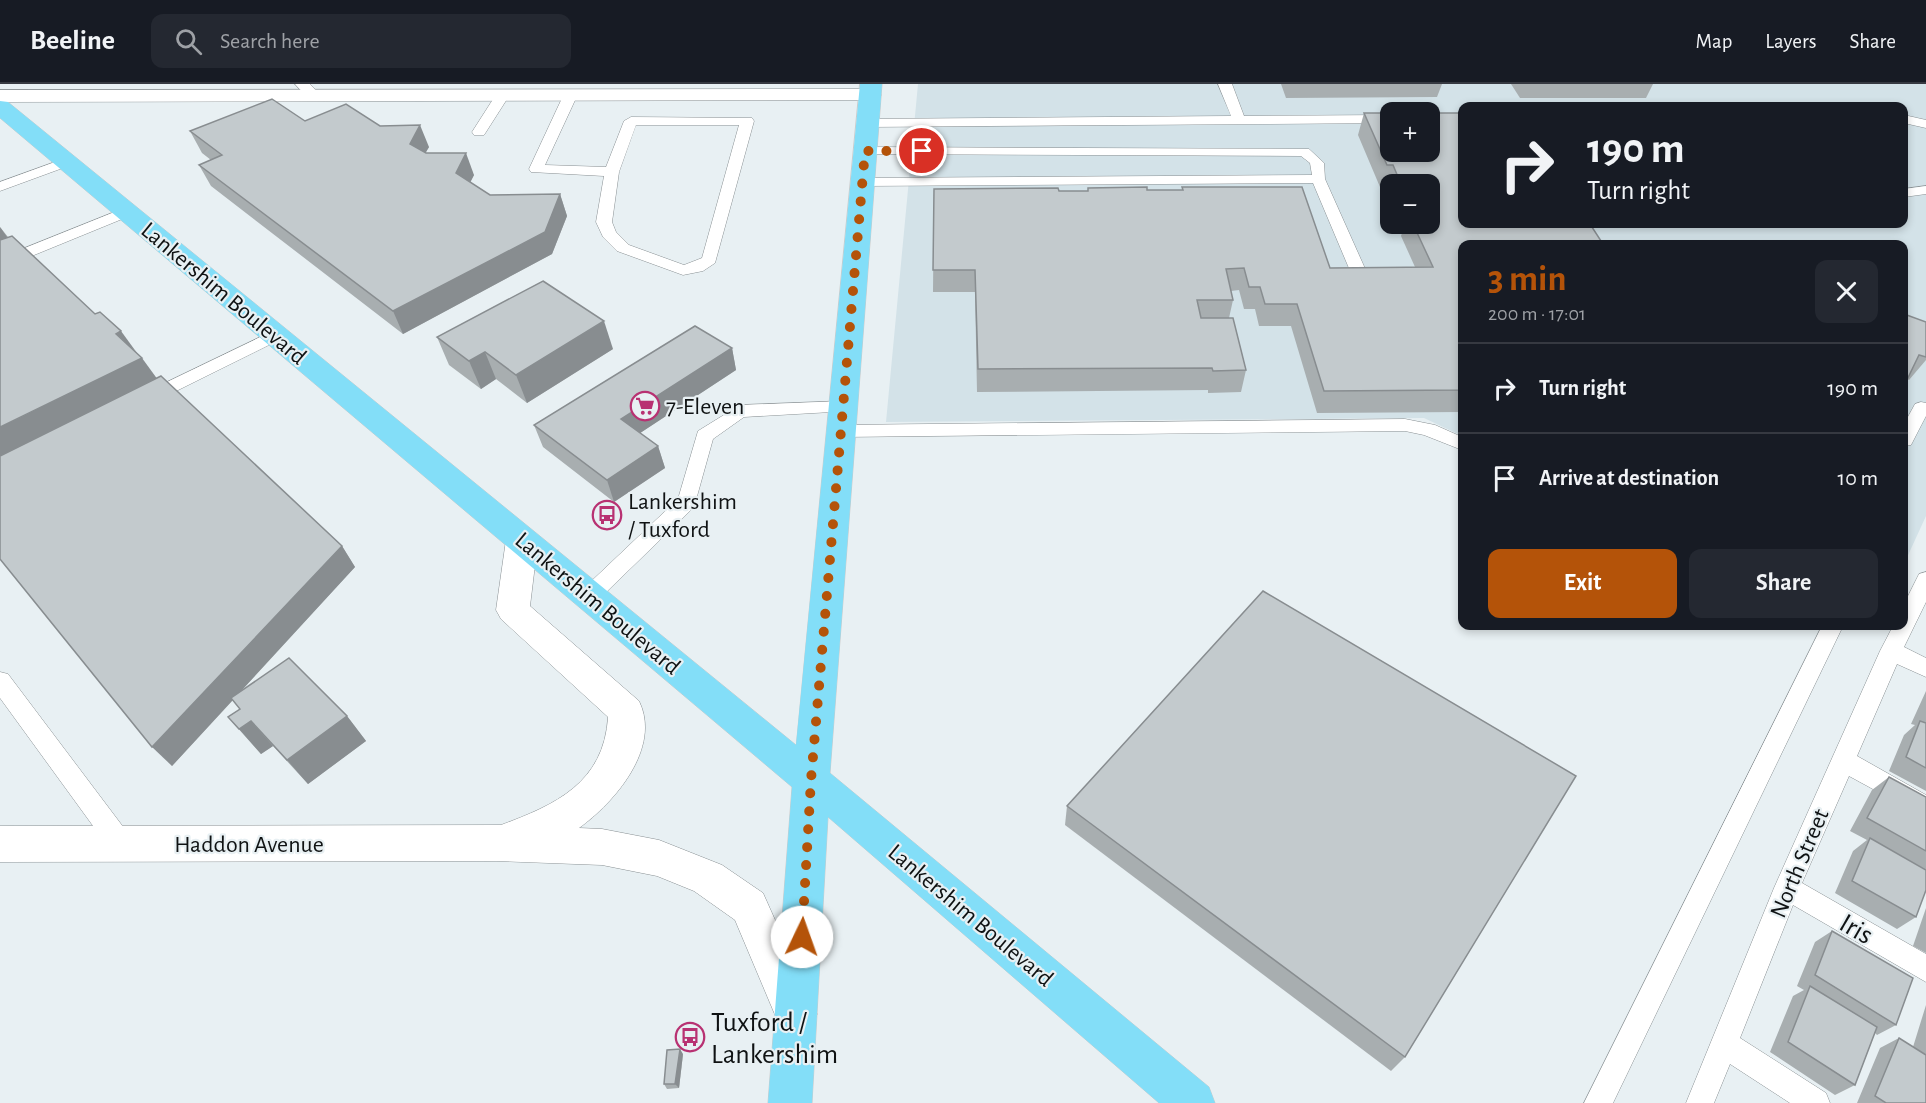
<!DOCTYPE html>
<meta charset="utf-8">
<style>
:root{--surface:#171b24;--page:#242831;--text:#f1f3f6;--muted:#9ea1a6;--line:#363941;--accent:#b45309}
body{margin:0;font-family:"Alegreya Sans",sans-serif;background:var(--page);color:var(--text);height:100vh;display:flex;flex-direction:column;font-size:22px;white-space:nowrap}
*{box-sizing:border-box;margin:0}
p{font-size:20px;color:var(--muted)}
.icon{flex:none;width:33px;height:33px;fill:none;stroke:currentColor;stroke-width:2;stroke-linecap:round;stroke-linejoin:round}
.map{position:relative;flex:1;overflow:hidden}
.side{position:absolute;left:1458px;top:156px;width:450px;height:390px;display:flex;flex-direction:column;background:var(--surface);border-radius:12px;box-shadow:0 3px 9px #0003}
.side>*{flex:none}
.top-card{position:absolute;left:1458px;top:18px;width:450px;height:126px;border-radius:12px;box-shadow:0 3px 9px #0003;background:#171b24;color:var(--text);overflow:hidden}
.controls{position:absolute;left:1380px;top:18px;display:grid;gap:12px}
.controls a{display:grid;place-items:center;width:60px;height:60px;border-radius:12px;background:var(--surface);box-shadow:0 3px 9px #0003;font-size:30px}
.pin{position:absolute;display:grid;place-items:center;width:51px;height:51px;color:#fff;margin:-26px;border:3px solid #fff;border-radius:50%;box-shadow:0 2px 6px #0007}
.me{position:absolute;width:66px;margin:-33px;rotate:3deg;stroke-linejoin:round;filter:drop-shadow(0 0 4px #0008)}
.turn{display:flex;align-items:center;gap:21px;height:126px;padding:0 30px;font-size:27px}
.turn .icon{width:78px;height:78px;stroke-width:2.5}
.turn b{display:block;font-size:42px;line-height:51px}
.round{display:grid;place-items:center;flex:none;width:63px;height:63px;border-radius:12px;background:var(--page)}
.headline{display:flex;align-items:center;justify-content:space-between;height:102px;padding:0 30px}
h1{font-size:36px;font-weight:700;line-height:45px;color:var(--accent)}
.action{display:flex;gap:12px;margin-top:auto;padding:12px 30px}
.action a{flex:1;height:69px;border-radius:12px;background:var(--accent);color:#fff;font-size:24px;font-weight:700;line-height:69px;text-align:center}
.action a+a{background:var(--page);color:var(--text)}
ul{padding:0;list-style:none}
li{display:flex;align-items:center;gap:18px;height:90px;padding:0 30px;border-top:2px solid var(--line)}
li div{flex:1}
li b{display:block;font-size:22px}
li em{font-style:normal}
header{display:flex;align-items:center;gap:36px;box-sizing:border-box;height:84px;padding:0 30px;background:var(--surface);border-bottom:2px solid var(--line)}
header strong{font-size:28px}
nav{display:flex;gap:33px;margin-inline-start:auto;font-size:21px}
.search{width:420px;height:54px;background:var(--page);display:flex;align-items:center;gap:15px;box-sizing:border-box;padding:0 21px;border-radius:12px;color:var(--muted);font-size:22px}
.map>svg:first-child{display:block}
.built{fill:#d3e2e8;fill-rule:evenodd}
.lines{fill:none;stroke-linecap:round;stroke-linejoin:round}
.service-casing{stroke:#899093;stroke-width:1}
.minor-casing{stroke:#899093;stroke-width:1}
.primary-casing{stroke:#cacbcb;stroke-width:1}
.service{fill:#fff;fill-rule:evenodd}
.minor{fill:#fff;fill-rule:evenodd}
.primary{fill:#83def8;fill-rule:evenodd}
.wall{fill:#a8aeb0}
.shaded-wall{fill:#888d90}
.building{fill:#c3cacd;stroke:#888d90;stroke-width:1.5}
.route{stroke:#b45309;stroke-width:10;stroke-dasharray:0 18}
.labels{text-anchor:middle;stroke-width:4.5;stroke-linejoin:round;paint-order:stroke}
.street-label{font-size:24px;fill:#0f1213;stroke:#e8f0f3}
.poi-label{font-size:24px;fill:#0f1213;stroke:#e8f0f3;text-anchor:start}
.near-street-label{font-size:28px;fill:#0f1213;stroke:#e8f0f3}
.near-poi-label{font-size:28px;fill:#0f1213;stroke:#e8f0f3;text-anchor:start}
</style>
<header>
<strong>Beeline</strong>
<div class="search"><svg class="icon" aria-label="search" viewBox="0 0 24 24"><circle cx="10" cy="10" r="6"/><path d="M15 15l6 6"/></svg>Search here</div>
<nav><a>Map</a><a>Layers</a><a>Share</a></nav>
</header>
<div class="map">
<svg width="1926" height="1019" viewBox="0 0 1926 1019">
<rect width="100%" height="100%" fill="#e8f0f3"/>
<path class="built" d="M 918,0 L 1926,0 L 1926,432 L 1904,480 L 1904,160 L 1462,160 L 1462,352 L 1424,334 L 886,338 ZM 1462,22 L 1904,22 L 1904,140 L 1462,140 ZM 1390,28 L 1430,28 L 1430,68 L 1390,68 ZM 1390,100 L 1430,100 L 1430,140 L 1390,140 Z"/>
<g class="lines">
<g class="service-casing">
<g id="service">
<path d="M 295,0 L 310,0 L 321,12 L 319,15 L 309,15 Z"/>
<path d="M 1218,0 L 1232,0 L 1244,32 L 1390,31 L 1390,39 L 867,43 L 860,39 L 867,35 L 1231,32 Z"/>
<path d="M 502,8 L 509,12 L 486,48 L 484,51 L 474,51 L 472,48 L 497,9 Z"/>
<path d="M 570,8 L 577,12 L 545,81 L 606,83 L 624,37 L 631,33 L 752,34 L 754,37 L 715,179 L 703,187 L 683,191 L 617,167 L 603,153 L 596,138 L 604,92 L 531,88 L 529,85 L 563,12 ZM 636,41 L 739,41 L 702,174 L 684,181 L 629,161 L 616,148 L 612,138 L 619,88 Z"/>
<path d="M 1904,31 L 1926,36 L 1926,44 L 1904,39 Z"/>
<path d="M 865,63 L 1309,65 L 1324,79 L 1325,95 L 1367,189 L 1359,194 L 1351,189 L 1313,99 L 862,102 L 855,98 L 862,94 L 1312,91 L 1310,79 L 1301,72 L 860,70 L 858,67 Z"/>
<path d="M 66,74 L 71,75 L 73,78 L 71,81 L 0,107 L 0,98 Z"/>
<path d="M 1926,102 L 1926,110 L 1904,113 L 1904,105 Z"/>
<path d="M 127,123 L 132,125 L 135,128 L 132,131 L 0,185 L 0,174 Z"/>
<path d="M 275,246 L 284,251 L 281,255 L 152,319 L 146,321 L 137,315 L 140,311 Z"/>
<path d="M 843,317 L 849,319 L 852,323 L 849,327 L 744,333 L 713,355 L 694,423 L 596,518 L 589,520 L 582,518 L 578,512 L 582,506 L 678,415 L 698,347 L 740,321 Z"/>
<path d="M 1921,318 L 1926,319 L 1926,332 L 1911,361 L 1904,362 L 1904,340 L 1915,320 Z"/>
<path d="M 1405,335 L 1435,341 L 1462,353 L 1462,366 L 1424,351 L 1405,347 L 841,353 L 834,352 L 832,347 L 834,342 L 841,341 Z"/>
<path d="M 1926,488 L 1926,518 L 1904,563 L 1926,574 L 1926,593 L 1897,580 L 1857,672 L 1926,711 L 1926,734 L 1849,692 L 1802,799 L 1926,870 L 1926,898 L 1793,821 L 1740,954 L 1826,1009 L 1830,1019 L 1790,1019 L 1730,980 L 1714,1019 L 1686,1019 L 1774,804 L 1880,567 L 1893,542 L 1904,542 L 1904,520 L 1919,490 Z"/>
<path d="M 1822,542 L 1843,542 L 1613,1019 L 1584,1019 Z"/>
<path d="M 0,588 L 8,590 L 130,752 L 133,760 L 130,768 L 121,771 L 112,768 L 0,614 Z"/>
</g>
</g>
<g class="minor-casing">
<g id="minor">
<path d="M 870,5 L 878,6 L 881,11 L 878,16 L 0,18 L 0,6 Z"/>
<path d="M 522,444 L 533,448 L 538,456 L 530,522 L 639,617 C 662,664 614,719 579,744 L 602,745 L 659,756 L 722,781 L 763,809 L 817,930 L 811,945 L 796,951 L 781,945 L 735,836 L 694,807 L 657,792 L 602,781 L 497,777 L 0,778 L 0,742 L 501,741 C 555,721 604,699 608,633 L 501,535 L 496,526 L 506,456 L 511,448 Z"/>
</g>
</g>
<g class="primary-casing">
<path id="primary" d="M 860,0 L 882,0 L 830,689 L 1209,1003 L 1215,1019 L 1159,1019 L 828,733 L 812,1019 L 768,1019 L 792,703 L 0,34 L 0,17 L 8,18 L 796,661 Z"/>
</g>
<use href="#service" class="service"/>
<use href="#minor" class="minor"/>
<use href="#primary" class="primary"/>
</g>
<g class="wall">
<path d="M 1281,0 L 1442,0 L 1437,13 L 1286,14 Z"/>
<path d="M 1511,0 L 1653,0 L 1646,14 L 1520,14 Z"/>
<path d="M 1364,29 L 1390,29 L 1390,68 L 1430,68 L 1430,29 L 1462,29 L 1462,140 L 1590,140 L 1603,160 L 1462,160 L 1462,328 L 1317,329 L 1291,242 L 1259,242 L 1255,225 L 1244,225 L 1239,206 L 1231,207 L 1233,216 L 1229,234 L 1233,234 L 1246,286 L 1241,308 L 1208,309 L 1208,306 L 977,308 L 975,208 L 933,208 L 934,105 L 1058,104 L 1059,107 L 1088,107 L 1088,104 L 1147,103 L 1147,106 L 1182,106 L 1182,103 L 1302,103 L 1330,184 L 1415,183 L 1401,152 L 1405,140 L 1430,140 L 1430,100 L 1390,100 L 1390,113 L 1386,103 L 1380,103 L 1358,51 Z"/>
<path d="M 305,37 L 380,42 L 429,63 L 425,69 L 474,91 L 470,98 L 490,111 L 560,110 L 567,132 L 552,170 L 403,250 L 211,102 L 199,81 L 211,76 L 202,69 L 190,47 Z"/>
<path d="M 0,143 L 8,153 L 137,269 L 156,294 L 342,462 L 355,483 L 242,606 L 347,632 L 366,657 L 308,700 L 273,662 L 261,670 L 228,633 L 240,625 L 233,616 L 172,682 Z"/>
<path d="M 1926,238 L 1926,276 L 1909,296 L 1907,295 Z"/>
<path d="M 437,253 L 613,265 L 527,319 L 496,295 L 481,305 L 449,281 Z"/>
<path d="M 732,264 L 736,286 L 640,349 L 658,362 L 665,384 L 614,418 L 543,363 L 534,341 Z"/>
<path d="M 1926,607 L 1926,707 L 1889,687 L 1904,651 L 1915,641 L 1911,640 Z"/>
<path d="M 1889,693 L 1926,713 L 1926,806 L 1916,833 L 1897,845 L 1835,809 L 1853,767 L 1867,756 L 1850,747 L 1872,706 Z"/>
<path d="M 1067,722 L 1405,973 L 1391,987 L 1065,741 Z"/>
<path d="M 1926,824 L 1926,869 L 1913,862 Z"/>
<path d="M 1832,847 L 1896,941 L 1877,951 L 1875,949 L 1855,1001 L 1835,1011 L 1770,968 L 1793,912 L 1804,906 L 1797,902 L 1815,858 Z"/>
<path d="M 1926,921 L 1926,1019 L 1857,1019 L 1880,964 L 1899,954 L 1913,963 Z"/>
<path d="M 683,970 L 679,1004 L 667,1005 L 664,1000 Z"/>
</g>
<g class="shaded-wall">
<path d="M 420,41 L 429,63 L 418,82 L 410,60 Z"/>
<path d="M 466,69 L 474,91 L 464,111 L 456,89 Z"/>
<path d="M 560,110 L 567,132 L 552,170 L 403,250 L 393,227 Z"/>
<path d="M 0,143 L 12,160 L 0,165 Z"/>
<path d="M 604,237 L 613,265 L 527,319 L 516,291 Z"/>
<path d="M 121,247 L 137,269 L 116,250 Z"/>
<path d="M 732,264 L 736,286 L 628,357 L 621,335 Z"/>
<path d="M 485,268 L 496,295 L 481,305 L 469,277 Z"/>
<path d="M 142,274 L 158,296 L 0,375 L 0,343 Z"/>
<path d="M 658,362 L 665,384 L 614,418 L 607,396 Z"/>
<path d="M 342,462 L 355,483 L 172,682 L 152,663 Z"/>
<path d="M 347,632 L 366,657 L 308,700 L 287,676 Z"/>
<path d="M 251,637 L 273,662 L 261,670 L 239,645 Z"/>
<path d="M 680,965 L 683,970 L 679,1004 L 675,1000 Z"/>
</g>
<g class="building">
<path d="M 272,15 L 305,37 L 346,20 L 380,42 L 420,41 L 410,60 L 426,69 L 466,69 L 456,89 L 490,111 L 560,110 L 545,148 L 393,227 L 199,81 L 222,71 L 190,47 Z"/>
<path d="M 1364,29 L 1390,29 L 1390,68 L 1430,68 L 1430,29 L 1462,29 L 1462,140 L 1590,140 L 1603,160 L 1462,160 L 1462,306 L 1324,307 L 1297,220 L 1265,220 L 1260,203 L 1249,203 L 1244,184 L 1226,185 L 1233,216 L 1197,216 L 1201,234 L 1233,234 L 1246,286 L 1213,287 L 1212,284 L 978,285 L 975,186 L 933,186 L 934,105 L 1058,104 L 1059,107 L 1088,107 L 1088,104 L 1147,103 L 1147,106 L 1183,106 L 1182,103 L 1302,103 L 1330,184 L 1433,183 L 1413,140 L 1430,140 L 1430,100 L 1401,100 L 1393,81 L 1387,81 Z"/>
<path d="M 12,152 L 95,230 L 100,228 L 121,247 L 116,250 L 142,274 L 0,343 L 0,156 Z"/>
<path d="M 543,197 L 604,237 L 516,291 L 485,268 L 469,277 L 437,253 Z"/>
<path d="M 1904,230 L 1926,238 L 1926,273 L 1919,271 L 1904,302 Z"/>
<path d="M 695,242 L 732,264 L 621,335 L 658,362 L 607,396 L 534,341 Z"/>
<path d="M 161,292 L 342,462 L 152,663 L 0,475 L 0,372 Z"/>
<path d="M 1263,507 L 1576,692 L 1405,973 L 1067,722 Z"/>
<path d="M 289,574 L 347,632 L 287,676 L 251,637 L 239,645 L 228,633 L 240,625 L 231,614 Z"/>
<path d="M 1920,637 L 1926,639 L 1926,684 L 1906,673 Z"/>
<path d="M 1889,693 L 1926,713 L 1926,767 L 1867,734 Z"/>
<path d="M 1870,754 L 1926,786 L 1926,806 L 1916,833 L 1852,797 Z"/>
<path d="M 1832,847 L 1913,894 L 1896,941 L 1815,891 Z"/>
<path d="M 1810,902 L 1877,943 L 1855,1001 L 1788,958 Z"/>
<path d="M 1899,954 L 1926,971 L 1926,1019 L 1886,1019 L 1875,1012 Z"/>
<path d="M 680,965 L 675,1000 L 664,1000 L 667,966 Z"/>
</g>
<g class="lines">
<path class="route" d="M 802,853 L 811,696 L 865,67 L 922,67"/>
</g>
<defs>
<g id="supermarket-ring" transform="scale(1.5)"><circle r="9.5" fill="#e8f0f3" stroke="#b83172" stroke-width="1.5"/><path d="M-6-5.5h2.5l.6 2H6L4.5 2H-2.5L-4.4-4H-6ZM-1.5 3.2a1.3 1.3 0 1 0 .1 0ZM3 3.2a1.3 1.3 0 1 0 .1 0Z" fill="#b83172"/></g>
<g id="bus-ring" transform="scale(1.5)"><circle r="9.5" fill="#e8f0f3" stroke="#b83172" stroke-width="1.5"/><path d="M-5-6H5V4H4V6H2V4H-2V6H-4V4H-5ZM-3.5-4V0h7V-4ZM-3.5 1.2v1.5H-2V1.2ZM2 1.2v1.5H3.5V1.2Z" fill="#b83172"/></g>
</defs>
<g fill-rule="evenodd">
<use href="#supermarket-ring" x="645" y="322"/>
<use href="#bus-ring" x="607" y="431"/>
<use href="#bus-ring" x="690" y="953"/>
</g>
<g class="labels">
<g class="street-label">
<text transform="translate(224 209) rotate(40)" y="8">Lankershim Boulevard</text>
<text transform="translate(598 519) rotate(40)" y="8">Lankershim Boulevard</text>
<text x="249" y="768">Haddon Avenue</text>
<text transform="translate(1799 779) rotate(-67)" y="8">North Street</text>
<text transform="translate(971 831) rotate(40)" y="8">Lankershim Boulevard</text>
</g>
<g class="poi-label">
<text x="666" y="330">7-Eleven</text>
<text x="628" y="425">Lankershim<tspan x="628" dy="28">/ Tuxford</tspan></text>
</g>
<g class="near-street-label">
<text transform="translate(1857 844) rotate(30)" y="10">Iris</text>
</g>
<g class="near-poi-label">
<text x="711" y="947">Tuxford /<tspan x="711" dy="32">Lankershim</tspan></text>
</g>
</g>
</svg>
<div class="controls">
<a>+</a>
<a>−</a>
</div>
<div class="pin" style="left:922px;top:67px;background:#d93025"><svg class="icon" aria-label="arrive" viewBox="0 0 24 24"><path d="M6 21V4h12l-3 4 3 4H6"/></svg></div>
<svg class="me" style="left:802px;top:853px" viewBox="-20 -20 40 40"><circle r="19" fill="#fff"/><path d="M0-13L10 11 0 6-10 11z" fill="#b45309"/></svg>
<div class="top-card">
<div class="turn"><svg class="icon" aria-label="right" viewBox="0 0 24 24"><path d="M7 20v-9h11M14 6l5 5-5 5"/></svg><div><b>190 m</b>Turn right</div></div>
</div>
<section class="side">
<div class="headline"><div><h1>3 min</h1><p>200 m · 17:01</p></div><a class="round"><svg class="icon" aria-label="close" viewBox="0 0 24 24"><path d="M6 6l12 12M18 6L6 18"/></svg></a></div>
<ul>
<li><svg class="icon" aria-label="right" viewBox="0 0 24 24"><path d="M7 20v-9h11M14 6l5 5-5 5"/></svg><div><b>Turn right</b></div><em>190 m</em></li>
<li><svg class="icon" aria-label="arrive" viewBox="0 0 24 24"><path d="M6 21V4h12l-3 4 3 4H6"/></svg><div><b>Arrive at destination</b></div><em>10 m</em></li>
</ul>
<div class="action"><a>Exit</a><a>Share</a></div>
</section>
</div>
